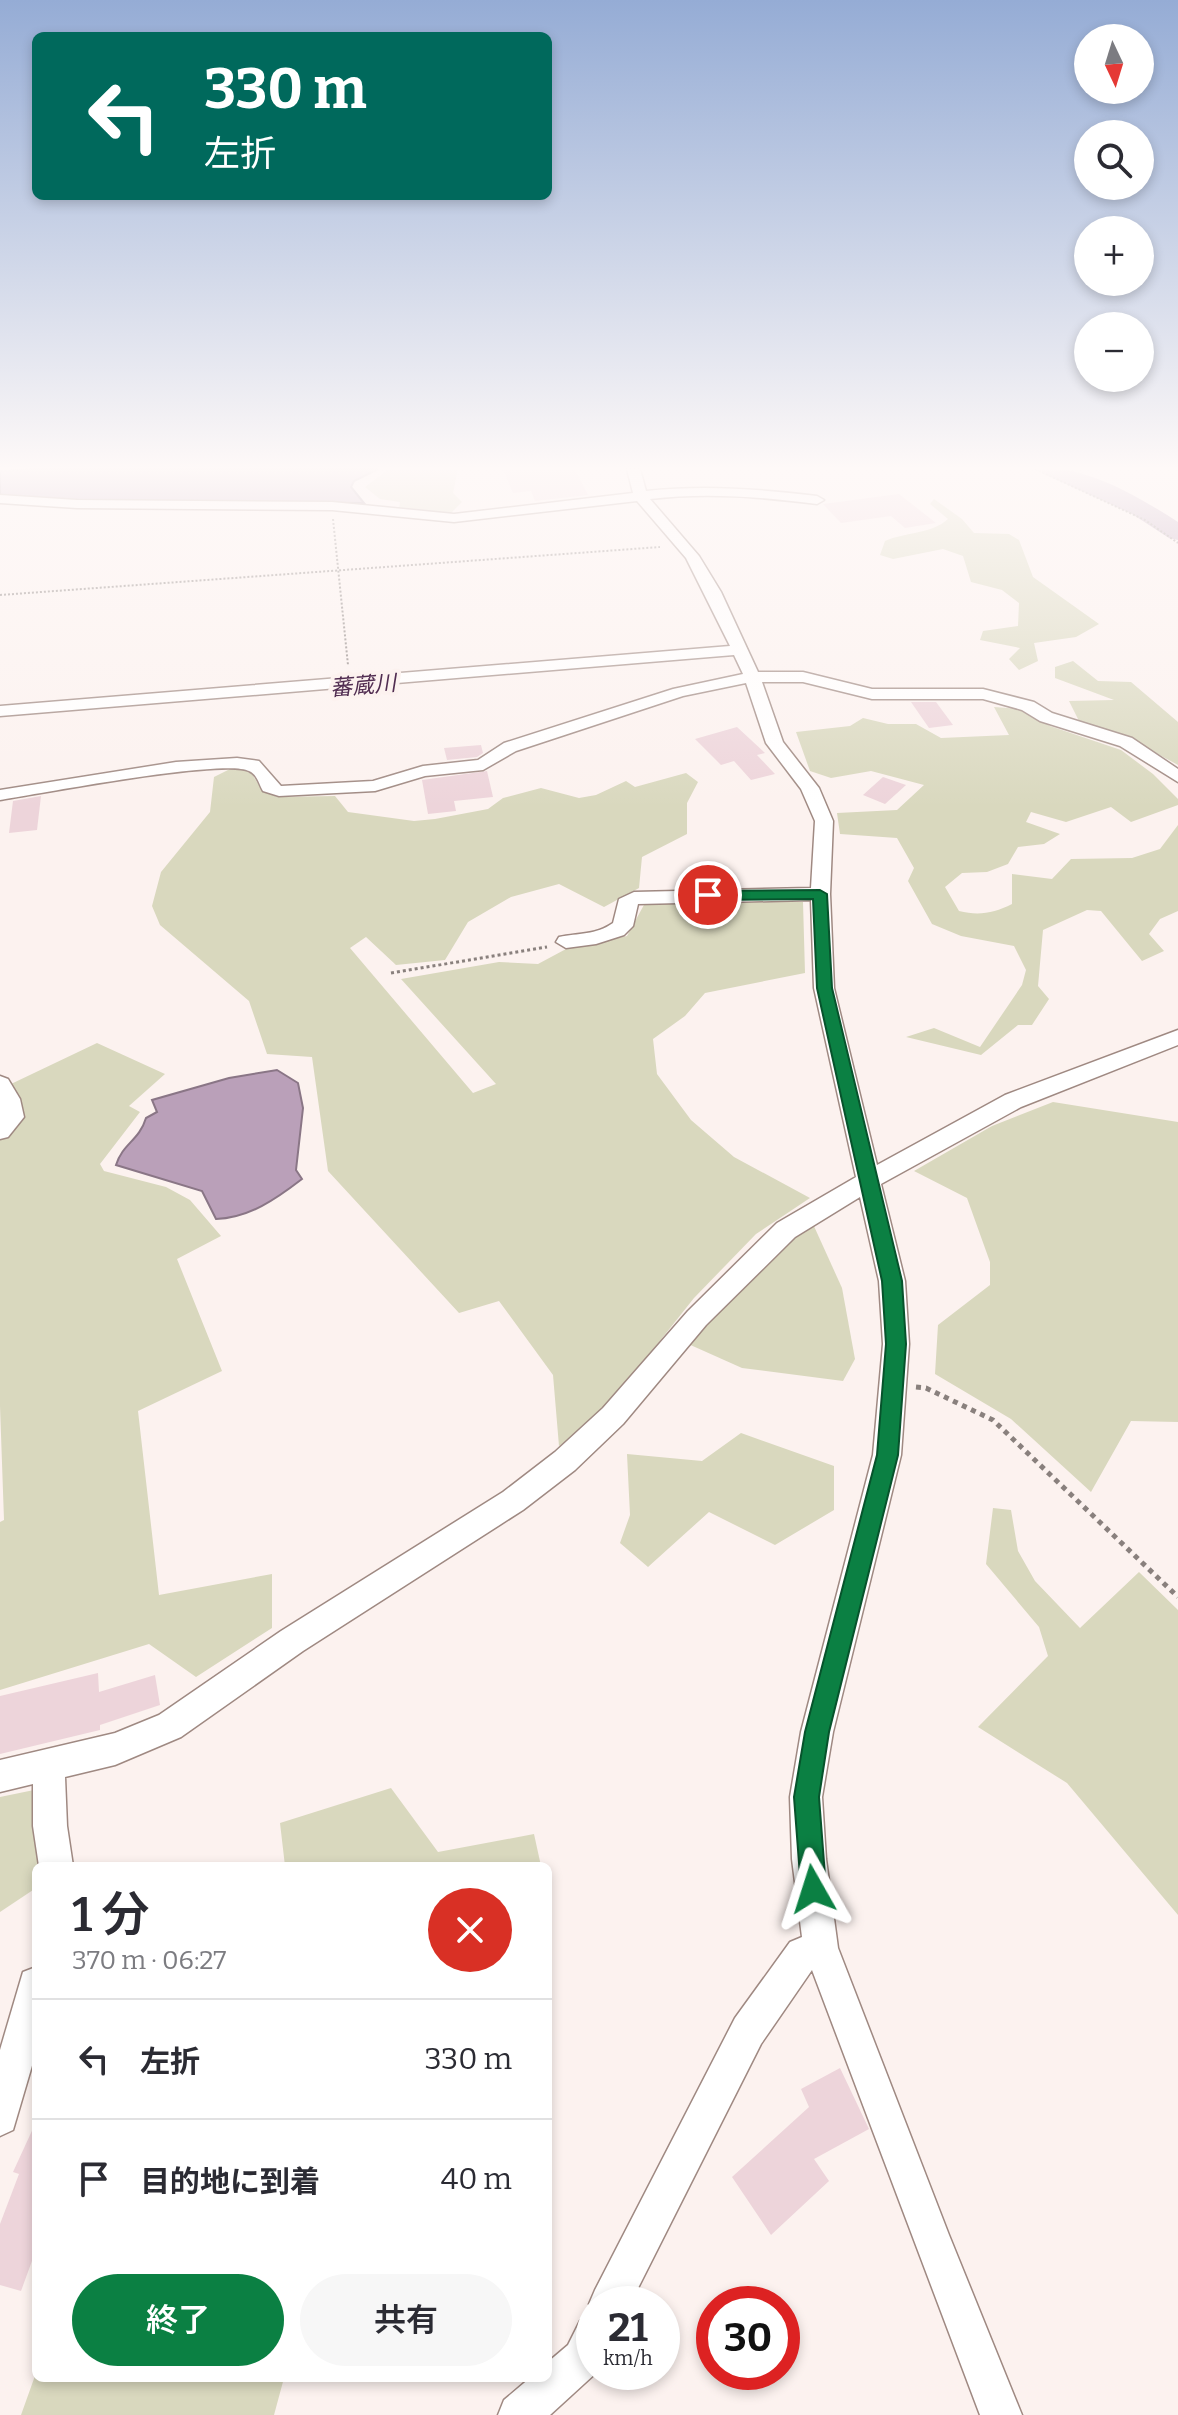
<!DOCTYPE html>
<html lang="ja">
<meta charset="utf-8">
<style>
:root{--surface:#fff;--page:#f7f7f7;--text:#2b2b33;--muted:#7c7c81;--line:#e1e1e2;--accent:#0b8043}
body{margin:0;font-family:Bitter,"Noto Sans JP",serif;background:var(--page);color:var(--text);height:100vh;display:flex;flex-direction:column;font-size:30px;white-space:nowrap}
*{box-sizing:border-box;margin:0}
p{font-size:26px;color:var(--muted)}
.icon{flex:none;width:44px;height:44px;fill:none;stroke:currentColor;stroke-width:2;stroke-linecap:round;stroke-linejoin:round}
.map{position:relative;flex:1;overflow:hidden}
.sheet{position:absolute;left:32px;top:1862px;width:520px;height:520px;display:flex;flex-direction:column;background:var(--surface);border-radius:12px;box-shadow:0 4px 12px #0003}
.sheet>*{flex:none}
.top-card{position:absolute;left:32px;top:32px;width:520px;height:168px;border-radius:12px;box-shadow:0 4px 12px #0003;background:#00695c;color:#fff;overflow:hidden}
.needle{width:52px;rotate:176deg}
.controls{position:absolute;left:1074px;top:24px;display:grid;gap:16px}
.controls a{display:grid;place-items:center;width:80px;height:80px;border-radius:50%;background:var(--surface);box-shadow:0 4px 12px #0003;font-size:40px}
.speed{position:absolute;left:576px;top:2286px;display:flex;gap:16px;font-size:40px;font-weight:700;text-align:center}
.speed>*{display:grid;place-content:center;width:104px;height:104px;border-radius:50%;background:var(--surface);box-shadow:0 4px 12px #0003;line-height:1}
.speed small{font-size:20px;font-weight:400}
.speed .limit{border:12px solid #d22;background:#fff;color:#111}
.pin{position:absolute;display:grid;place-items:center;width:68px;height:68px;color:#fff;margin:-34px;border:4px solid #fff;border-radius:50%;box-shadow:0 2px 8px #0007}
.me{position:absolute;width:88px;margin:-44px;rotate:354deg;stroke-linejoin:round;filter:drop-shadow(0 0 6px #0008)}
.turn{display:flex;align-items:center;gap:28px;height:168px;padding:0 40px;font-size:36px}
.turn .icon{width:104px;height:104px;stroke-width:2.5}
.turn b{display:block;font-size:56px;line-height:68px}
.round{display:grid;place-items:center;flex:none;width:84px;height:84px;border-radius:42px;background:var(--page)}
.head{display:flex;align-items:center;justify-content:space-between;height:136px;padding:0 40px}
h1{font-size:48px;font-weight:600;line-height:60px}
.action{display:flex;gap:16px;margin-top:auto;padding:16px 40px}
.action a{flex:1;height:92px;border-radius:48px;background:var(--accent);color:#fff;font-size:32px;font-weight:600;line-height:92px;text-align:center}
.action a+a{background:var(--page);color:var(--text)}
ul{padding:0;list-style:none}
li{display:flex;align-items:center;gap:24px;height:120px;padding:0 40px;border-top:2px solid var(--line)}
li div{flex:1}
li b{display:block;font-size:30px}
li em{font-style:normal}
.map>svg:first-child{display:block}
.green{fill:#d9d8be}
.water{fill:#baa0b9;stroke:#8a7686;stroke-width:2}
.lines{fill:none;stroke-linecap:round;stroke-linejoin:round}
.river{fill:#baa0b9;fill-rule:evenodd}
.building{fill:#edd4da}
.minor-casing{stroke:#9f8982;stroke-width:3}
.path-far2{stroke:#89807d;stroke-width:2;stroke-dasharray:2 2;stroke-linecap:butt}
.path-far1{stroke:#89807d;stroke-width:3;stroke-dasharray:3 3;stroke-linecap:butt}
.path{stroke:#89807d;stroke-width:5;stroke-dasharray:5 5;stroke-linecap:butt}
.minor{fill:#fff;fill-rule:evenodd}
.route{fill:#0b8043;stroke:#07532c;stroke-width:2}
.labels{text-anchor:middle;stroke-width:8;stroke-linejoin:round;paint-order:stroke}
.far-water-label{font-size:22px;font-style:italic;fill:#512d51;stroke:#fcf2ef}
</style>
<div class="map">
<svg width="1178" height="2415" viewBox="0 0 1178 2415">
<rect width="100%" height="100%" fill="#fcf2ef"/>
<g class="green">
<path d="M 389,469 L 458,469 L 453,493 L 462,502 L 449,515 L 399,509 L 400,502 L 380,499 L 365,487 Z"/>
<path d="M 934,499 L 962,519 L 974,533 L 1009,534 L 1019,540 L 1033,577 L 1099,624 L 1076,637 L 1034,643 L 1038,661 L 1019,670 L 1009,659 L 1020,648 L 980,640 L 983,631 L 1018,626 L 1019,603 L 1002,590 L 971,582 L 963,556 L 943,549 L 893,559 L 880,555 L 885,541 C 905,532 932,534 948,519 L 930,504 Z"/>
<path d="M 1073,661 L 1098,681 L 1131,682 L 1178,722 L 1178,765 L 1132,740 L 1080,723 L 1069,701 L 1114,700 L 1055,678 L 1055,667 Z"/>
<path d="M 994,707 L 1022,709 L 1050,726 L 1121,750 L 1153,774 L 1178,799 L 1178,805 L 1131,822 L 1111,807 L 1066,822 L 1031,812 L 1026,822 L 1060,834 L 1044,844 L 1018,847 L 1008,864 L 987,872 L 962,873 L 945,887 L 959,911 C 979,916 994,913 1012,904 L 1012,874 L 1052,879 L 1071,859 L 1132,858 L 1160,849 L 1178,825 L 1178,911 L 1160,919 L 1149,934 L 1164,951 L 1142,961 L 1101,911 L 1087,910 L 1043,930 L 1038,986 L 1049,999 L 1032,1025 L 1018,1025 L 981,1055 L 906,1037 L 934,1028 L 980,1047 L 1022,985 L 1026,970 L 1014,946 L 961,936 L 932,924 L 908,881 L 914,868 L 897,838 L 840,834 L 837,813 L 897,810 L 924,785 L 871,771 L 831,778 L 810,771 L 796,732 L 850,726 L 863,718 L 888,724 L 916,724 L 941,738 L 1009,735 Z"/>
<path d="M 236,766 L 252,774 L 262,790 L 277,797 L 335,796 L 348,812 L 414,821 L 435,819 L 488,809 L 503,798 L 541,788 L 579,798 L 596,795 L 626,781 L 635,787 L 686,773 L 698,782 L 687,803 L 687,834 L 642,857 L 639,888 L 604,907 L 559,884 L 511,897 L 468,922 L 445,960 L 396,965 L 366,937 L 350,948 L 473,1093 L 496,1084 L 401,979 L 499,962 L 538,964 L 566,949 L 627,936 L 645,903 L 803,902 L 805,973 L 705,993 L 685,1016 L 653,1039 L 657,1074 L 691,1120 L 734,1157 L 810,1198 L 756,1234 L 694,1298 L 597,1420 L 559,1446 L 553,1375 L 499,1301 L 459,1313 L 328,1171 L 312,1057 L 267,1054 L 249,1001 L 160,925 L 152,906 L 161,872 L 210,812 L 214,777 Z"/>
<path d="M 97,1043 L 165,1074 L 129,1106 L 140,1112 L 100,1164 L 104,1171 L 166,1187 L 190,1200 L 221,1236 L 177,1259 L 222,1371 L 138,1411 L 159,1595 L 272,1574 L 272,1628 L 196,1677 L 149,1644 L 0,1690 L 0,1522 L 4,1520 L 0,1406 L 0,1138 L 20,1116 L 11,1084 Z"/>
<path d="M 1053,1102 L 1178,1122 L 1178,1422 L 1131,1421 L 1091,1492 L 1011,1419 L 935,1374 L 938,1325 L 990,1285 L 990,1262 L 967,1198 L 914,1171 L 992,1126 Z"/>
<path d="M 813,1224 L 842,1288 L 855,1359 L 843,1381 L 742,1368 L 686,1343 L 771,1253 Z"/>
<path d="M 741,1433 L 834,1466 L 834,1510 L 775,1545 L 709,1512 L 648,1567 L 620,1543 L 630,1515 L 627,1454 L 702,1461 Z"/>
<path d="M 993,1508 L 1011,1510 L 1018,1551 L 1035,1581 L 1080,1628 L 1139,1572 L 1178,1610 L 1178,1915 L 1067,1783 L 978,1727 L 1048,1656 L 1039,1627 L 986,1564 Z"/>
<path d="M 391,1788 L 438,1852 L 534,1834 L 541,1866 L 285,1866 L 280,1823 Z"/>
<path d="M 34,1790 L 40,1866 L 36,1866 L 36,1888 L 0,1912 L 0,1797 Z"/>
<path d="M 36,2373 L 36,2378 L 284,2378 L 274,2415 L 21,2415 Z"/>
</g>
<g class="water">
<path d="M 31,469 L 378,469 L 354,481 L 351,487 L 364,503 L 67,501 L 0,495 L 0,471 Z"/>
<path d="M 277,1070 L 298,1083 L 303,1108 L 296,1170 L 302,1179 C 276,1199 249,1218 216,1219 L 202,1191 L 116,1165 C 123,1143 139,1141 146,1118 L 157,1112 L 152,1100 L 229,1078 Z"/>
</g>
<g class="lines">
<path class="river" d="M 1040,469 C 1087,465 1139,497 1178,522 L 1178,540 L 1169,538 L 1132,514 L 1044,474 Z"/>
</g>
<g class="building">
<path d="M 503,469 L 575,469 L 588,495 L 535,501 L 531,491 L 513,493 Z"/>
<path d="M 899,494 L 936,523 L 905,528 L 891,516 L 841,523 L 823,504 Z"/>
<path d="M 911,702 L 936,702 L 953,725 L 929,728 Z"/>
<path d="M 737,727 L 765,753 L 757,755 L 775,774 L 751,780 L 734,761 L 721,765 L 695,739 Z"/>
<path d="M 481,745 L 483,753 L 477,757 L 447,760 L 444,748 Z"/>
<path d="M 487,771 L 493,797 L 454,801 L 456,811 L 428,814 L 422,780 Z"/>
<path d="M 883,777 L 906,785 L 885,804 L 863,795 Z"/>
<path d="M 41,796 L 37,830 L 9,833 L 13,801 Z"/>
<path d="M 98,1673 L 99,1692 L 155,1675 L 160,1705 L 100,1725 L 100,1730 L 0,1754 L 0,1696 Z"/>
<path d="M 840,2068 L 869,2129 L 814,2159 L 829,2181 L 771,2235 L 732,2177 L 809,2107 L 801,2089 Z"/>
<path d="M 36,2122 L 36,2250 L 21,2291 L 0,2285 L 0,2224 L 19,2174 L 13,2172 Z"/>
</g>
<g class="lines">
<g class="minor-casing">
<g id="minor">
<path d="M 627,469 L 640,469 L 646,491 C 705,485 759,489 817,496 L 824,500 L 817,504 C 760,497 707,492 650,499 L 699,556 L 721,592 L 758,672 L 803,672 L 872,689 L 983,689 L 1034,702 L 1052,713 L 1132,738 L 1178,769 L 1178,782 L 1120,746 L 1040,721 L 1022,710 L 983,699 L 872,699 L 803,682 L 762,682 L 783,742 L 819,788 L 833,821 L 830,894 L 834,988 L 877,1165 L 1005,1095 L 1178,1030 L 1178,1045 L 1021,1107 L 881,1184 L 905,1281 L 909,1344 L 901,1455 L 833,1732 L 822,1797 L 826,1859 L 838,1948 L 949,2235 L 1022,2415 L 980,2415 L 812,1970 L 761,2044 L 630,2304 L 594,2304 L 596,2373 L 550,2415 L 498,2415 L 504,2400 L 530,2378 L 548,2378 L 548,2362 L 568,2345 L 580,2321 L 594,2315 L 589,2304 L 595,2290 L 735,2018 L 790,1942 L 802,1937 L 792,1859 L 790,1797 L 801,1732 L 873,1455 L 883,1344 L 879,1281 L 860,1197 L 795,1237 L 706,1325 L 623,1424 L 575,1470 L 523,1510 L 303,1651 L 181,1737 L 115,1765 L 65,1777 L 67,1826 L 73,1866 L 39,1866 L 33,1826 L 33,1784 L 0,1792 L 0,1760 L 115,1733 L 159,1715 L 281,1631 L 503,1492 L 555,1452 L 603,1408 L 688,1311 L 777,1223 L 856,1177 L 814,988 L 811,900 L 638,904 L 633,926 L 624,935 L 596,944 L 566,948 L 556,942 L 559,937 C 578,933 596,935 613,923 L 619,899 L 634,892 L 811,888 L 815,821 L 801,789 L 766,743 L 746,683 L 683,696 L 516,751 L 483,770 L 425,776 L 375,791 L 279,796 L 263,791 C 259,784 257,774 249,771 C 225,758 38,794 0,800 L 0,790 L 176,762 L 237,758 L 259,761 L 281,786 L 373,781 L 423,766 L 478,760 L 504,743 L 673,689 L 743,674 L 734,655 L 0,716 L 0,706 L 730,646 L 686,558 L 637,501 L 454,522 L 332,510 L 77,508 L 0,503 L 0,495 L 77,500 L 332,502 L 454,514 L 633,493 Z"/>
<path d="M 0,1076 L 8,1079 L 20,1099 L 24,1117 L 8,1137 L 0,1139 Z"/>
<path d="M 36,1967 L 36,2052 L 13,2130 L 0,2136 L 0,2050 L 23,1972 Z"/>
</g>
</g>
<g class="path-far2">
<path d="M 1035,469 L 1145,520 L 1178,543"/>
<path d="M 333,519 L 348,665"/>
<path d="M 0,595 L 660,547"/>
</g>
<path class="path-far1" d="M 391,973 L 547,947"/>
<path class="path" d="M 916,1387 L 926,1388 L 993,1420 L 1178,1597"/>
<use href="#minor" class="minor"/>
</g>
<linearGradient id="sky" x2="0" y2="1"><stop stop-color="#95acd5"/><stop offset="0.58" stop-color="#fef9f8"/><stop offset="1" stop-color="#fef9f8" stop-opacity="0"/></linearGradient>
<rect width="1178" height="807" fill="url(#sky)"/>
<path class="route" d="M 820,890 L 827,894 L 832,988 L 902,1281 L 906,1344 L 898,1455 L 829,1732 L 819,1797 L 826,1889 L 823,1898 L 813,1902 L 804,1898 L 801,1889 L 794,1797 L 805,1732 L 877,1455 L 886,1344 L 882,1281 L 817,988 L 813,899 L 708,900 L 700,895 L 708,891 Z"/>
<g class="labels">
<g class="far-water-label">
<text transform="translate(363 685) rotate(-5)" y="8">蕃蔵川</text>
</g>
</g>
</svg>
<div class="controls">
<a><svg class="needle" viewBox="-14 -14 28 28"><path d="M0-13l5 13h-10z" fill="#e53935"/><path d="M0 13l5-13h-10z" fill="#7c7c81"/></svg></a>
<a><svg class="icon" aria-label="search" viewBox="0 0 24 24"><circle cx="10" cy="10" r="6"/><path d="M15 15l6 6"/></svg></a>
<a>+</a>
<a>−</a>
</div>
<div class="speed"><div>21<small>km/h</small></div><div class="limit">30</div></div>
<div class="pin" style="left:708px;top:895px;background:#d93025"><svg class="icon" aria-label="arrive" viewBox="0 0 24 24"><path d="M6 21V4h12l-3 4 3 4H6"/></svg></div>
<svg class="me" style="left:813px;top:1889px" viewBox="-20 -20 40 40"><path d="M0-17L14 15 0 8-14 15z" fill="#0b8043" stroke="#fff" stroke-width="4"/></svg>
<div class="top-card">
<div class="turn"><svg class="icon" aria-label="left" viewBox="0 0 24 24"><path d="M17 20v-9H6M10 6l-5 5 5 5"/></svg><div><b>330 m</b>左折</div></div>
</div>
<section class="sheet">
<div class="head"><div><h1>1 分</h1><p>370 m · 06:27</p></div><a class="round" style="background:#d93025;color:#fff"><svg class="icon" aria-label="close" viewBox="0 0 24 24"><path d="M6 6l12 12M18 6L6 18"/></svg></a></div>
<ul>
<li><svg class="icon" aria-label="left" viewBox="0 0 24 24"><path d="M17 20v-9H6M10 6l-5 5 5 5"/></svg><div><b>左折</b></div><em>330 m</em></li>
<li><svg class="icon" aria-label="arrive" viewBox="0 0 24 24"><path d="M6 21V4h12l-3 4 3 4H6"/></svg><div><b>目的地に到着</b></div><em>40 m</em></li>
</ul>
<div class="action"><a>終了</a><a>共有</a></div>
</section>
</div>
